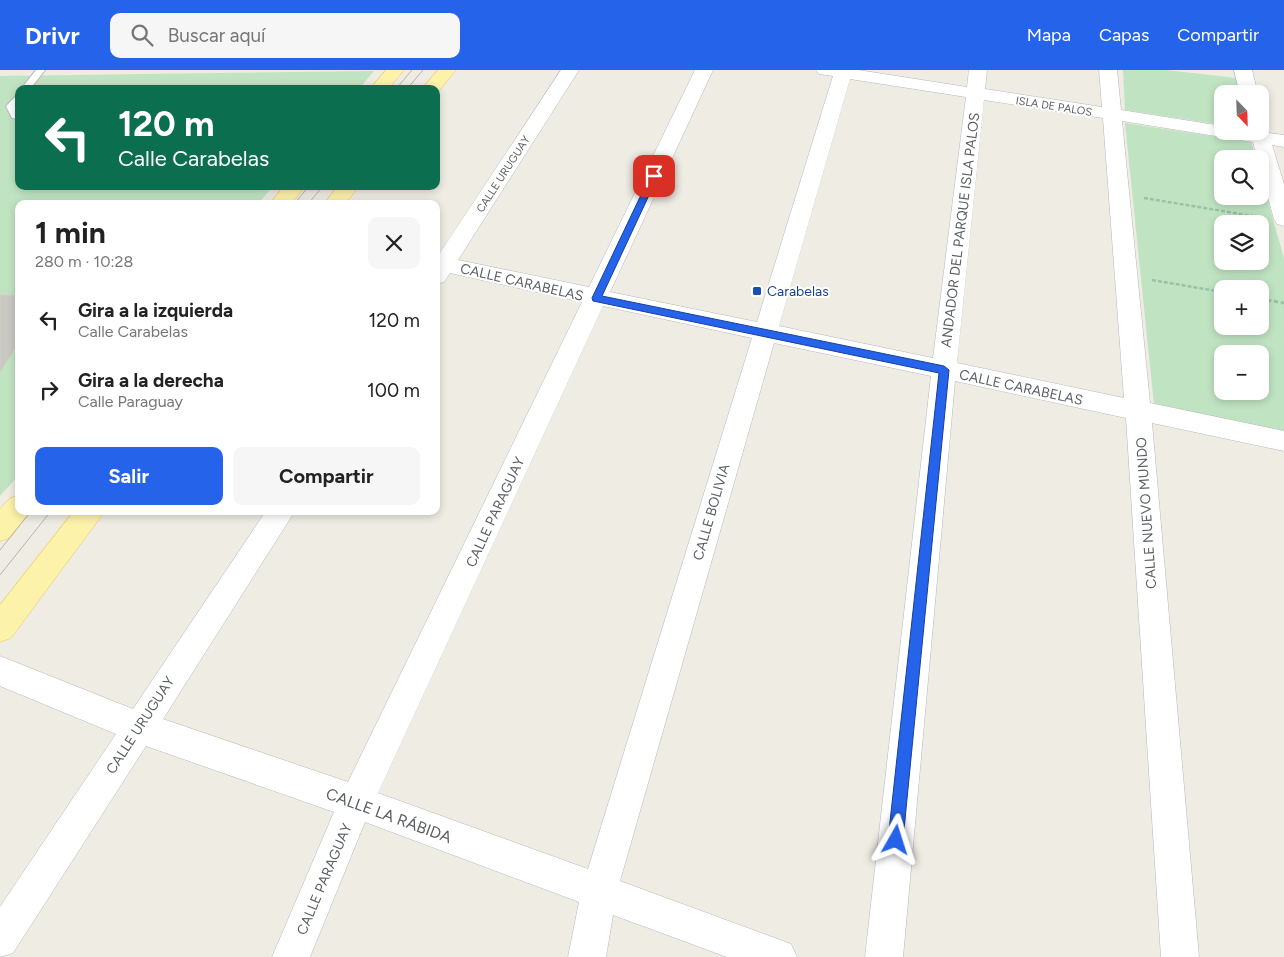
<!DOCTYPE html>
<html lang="es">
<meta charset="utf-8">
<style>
:root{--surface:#fff;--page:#f6f6f6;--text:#222;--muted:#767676;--accent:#2563eb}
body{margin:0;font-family:Figtree,sans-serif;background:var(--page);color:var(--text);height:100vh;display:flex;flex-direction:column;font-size:19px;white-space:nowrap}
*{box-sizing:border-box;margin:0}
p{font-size:16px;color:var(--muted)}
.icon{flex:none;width:28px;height:28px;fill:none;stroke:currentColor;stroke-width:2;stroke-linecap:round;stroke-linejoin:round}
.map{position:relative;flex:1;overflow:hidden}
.side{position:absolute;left:15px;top:130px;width:425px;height:315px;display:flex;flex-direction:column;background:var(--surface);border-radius:10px;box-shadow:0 2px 8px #0003}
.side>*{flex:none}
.guide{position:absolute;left:15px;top:15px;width:425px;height:105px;border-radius:10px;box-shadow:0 2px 8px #0003;background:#0b6e4f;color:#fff;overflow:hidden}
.needle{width:32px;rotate:157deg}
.controls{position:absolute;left:1214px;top:15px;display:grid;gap:10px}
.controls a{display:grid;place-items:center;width:55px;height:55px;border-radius:10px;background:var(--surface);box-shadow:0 2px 8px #0003;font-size:25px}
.pin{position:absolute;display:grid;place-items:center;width:42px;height:42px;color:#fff;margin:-21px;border-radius:10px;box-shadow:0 2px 8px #0006}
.me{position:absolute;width:55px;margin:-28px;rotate:6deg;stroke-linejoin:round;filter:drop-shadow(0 0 4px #0008)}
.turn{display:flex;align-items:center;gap:18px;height:105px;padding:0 20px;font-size:22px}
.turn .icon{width:65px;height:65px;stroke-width:2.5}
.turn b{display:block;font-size:35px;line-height:42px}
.round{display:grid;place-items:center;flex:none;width:52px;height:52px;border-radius:10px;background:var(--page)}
.summary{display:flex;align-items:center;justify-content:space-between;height:85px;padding:0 20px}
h1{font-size:30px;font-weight:700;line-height:38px}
.button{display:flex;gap:10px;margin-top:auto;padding:10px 20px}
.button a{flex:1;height:58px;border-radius:10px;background:var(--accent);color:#fff;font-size:20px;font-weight:700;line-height:58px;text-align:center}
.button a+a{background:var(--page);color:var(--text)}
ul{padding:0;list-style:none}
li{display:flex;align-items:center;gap:15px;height:70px;padding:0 20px}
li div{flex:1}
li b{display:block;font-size:19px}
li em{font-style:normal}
header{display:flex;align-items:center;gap:30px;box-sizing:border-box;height:70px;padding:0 25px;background:var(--accent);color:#fff}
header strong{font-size:24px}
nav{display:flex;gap:28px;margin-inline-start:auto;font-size:18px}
.search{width:350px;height:45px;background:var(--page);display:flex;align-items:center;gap:12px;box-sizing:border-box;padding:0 18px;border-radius:10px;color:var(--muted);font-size:19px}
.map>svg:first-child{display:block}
.green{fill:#c0e4c2;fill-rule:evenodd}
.building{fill:#cac8c2;stroke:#d2cec2}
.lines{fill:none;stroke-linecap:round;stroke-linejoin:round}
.service-casing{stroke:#b6b9bd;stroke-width:2}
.minor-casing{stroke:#b6b9bd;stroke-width:1}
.primary-casing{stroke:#ecc95e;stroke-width:1}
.path-far1{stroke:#98c3a6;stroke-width:2.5;stroke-dasharray:4 2;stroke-linecap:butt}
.path{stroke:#98c3a6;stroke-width:3;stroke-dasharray:4.5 2.5;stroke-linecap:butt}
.service{fill:#fff;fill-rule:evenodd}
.minor{fill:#fff;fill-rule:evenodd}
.primary{fill:#fcf2aa;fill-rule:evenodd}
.tram{stroke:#b4b5b5;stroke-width:1}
.route{fill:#2563eb;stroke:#184099}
.transit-dot{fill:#1a4fb4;stroke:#fff;stroke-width:2}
.labels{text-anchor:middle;stroke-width:4;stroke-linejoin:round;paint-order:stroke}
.far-street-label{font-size:11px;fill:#5b5f63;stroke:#fff}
.street-label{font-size:14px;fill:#5b5f63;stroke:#fff}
.transit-label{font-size:14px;fill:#164399;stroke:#fff;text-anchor:start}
.near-street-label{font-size:16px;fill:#5b5f63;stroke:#fff}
</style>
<header>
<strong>Drivr</strong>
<div class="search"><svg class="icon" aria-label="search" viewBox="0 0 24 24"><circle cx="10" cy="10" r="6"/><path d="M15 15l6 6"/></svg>Buscar aquí</div>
<nav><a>Mapa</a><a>Capas</a><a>Compartir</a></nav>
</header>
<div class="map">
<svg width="1284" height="887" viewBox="0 0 1284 887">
<rect width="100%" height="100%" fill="#eeece3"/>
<g class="green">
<path d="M 1123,0 L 1167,0 L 1236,8 L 1240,24 L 1222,24 L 1222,55 L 1125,40 Z"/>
<path d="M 374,1 L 359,19 L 19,19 L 19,116 L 273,116 L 258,134 L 19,134 L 19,405 L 0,426 L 0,6 Z"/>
<path d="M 1125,53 L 1251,72 L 1256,89 L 1222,89 L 1222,126 L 1260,126 L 1260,103 L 1284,188 L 1284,361 L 1154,335 ZM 1222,154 L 1260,154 L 1260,191 L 1222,191 ZM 1222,219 L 1260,219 L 1260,256 L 1222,256 ZM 1222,284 L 1260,284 L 1260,321 L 1222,321 Z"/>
</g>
<path class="building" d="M 0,225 L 19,225 L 19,272 L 0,302 Z"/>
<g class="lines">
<g class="service-casing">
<g id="service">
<path d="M 36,0 L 45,0 L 30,19 L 21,19 Z"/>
<path d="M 19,23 L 19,32 L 15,36 L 19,49 L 12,48 L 6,36 Z"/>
</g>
</g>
<g class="minor-casing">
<g id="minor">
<path d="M 561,0 L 579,0 L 458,190 L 589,217 L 695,0 L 713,0 L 610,222 L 757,252 L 833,6 L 819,4 L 816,0 L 858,0 L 967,17 L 969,0 L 987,0 L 985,19 L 1102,37 L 1099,0 L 1117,0 L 1121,40 L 1222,56 L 1222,61 L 1260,61 L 1260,56 L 1266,57 L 1269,63 L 1284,65 L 1284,77 L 1272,75 L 1284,114 L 1284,156 L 1277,154 L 1274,149 L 1260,99 L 1260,89 L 1257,89 L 1253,72 L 1122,51 L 1150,333 L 1284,361 L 1284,381 L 1152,353 L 1199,887 L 1161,887 L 1126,348 L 955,311 L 903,887 L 865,887 L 931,306 L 774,273 L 620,811 L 791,874 L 797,887 L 727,887 L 613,845 L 606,887 L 568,887 L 579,832 L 365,752 L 310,887 L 272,887 L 334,742 L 146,676 L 13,883 L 0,887 L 0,837 L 116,664 L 0,616 L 0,586 L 133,639 L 266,441 L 295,441 L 163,649 L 348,712 L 582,232 L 450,203 L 444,212 L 436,214 L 436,186 L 438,186 ZM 850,9 L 966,27 L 933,288 L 779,256 ZM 984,30 L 1103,48 L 1124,328 L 957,293 ZM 603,236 L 752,268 L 588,799 L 378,723 Z"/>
<path d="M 1234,0 L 1252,0 L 1258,24 L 1240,24 Z"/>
</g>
</g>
<g class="primary-casing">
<g id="primary">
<path d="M 386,0 L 404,0 L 388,19 L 370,19 Z"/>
<path d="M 438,0 L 456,0 L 437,23 L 436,19 L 422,19 Z"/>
<path d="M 284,116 L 305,116 L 291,134 L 270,134 Z"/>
<path d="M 338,116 L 359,116 L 345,134 L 324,134 Z"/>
<path d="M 19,425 L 19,441 L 31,441 L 10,468 L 0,471 L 0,439 L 9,429 Z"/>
<path d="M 74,441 L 105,441 L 11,568 L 0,572 L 0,535 Z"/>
</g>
</g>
<g class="path-far1">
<path d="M 1144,128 L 1259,147"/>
<path d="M 1152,210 L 1222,222"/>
</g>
<g class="path">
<path d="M 1215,221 L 1222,222"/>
<path d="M 1260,229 L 1284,233"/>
</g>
<use href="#service" class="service"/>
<use href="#minor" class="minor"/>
<use href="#primary" class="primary"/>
<g class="tram">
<path d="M 396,19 L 412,0"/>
<path d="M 407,19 L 423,0"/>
<path d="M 294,134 L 309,116"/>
<path d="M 308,134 L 323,116"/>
<path d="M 0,480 L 31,441"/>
<path d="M 0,505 L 51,441"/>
</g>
</g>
<path class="route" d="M 654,103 L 658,106 L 602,226 L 944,296 L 949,300 L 903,770 L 901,775 L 896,777 L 890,775 L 888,770 L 939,303 L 593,231 L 592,228 L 650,106 Z"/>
<rect class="transit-dot" x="752" y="216" width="10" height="10" rx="2.5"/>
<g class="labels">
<g class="far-street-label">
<text transform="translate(1054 36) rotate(9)" y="4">ISLA DE PALOS</text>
<text transform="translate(503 104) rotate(-57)" y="4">CALLE URUGUAY</text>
</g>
<g class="street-label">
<text transform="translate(960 160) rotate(-83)" y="5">ANDADOR DEL PARQUE ISLA PALOS</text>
<text transform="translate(522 212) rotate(13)" y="5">CALLE CARABELAS</text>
<text transform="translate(1021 317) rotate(12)" y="5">CALLE CARABELAS</text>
<text transform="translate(495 442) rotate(-65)" y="5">CALLE PARAGUAY</text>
<text transform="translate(711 442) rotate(-74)" y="5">CALLE BOLIVIA</text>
<text transform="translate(1146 443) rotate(-94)" y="5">CALLE NUEVO MUNDO</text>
<text transform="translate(140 655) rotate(-57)" y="5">CALLE URUGUAY</text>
<text transform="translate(324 809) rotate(-67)" y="5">CALLE PARAGUAY</text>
</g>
<g class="transit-label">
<text x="767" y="226">Carabelas</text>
</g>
<g class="near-street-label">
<text transform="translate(389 745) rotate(20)" y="6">CALLE LA RÁBIDA</text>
</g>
</g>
</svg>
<div class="controls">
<a><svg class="needle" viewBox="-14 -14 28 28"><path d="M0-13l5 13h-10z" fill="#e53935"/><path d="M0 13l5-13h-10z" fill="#767676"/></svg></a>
<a><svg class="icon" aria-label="search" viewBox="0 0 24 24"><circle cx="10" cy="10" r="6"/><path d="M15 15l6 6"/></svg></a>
<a><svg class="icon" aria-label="layers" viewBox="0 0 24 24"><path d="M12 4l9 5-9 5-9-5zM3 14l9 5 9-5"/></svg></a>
<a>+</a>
<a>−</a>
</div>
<div class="pin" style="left:654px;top:106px;background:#d93025"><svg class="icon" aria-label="arrive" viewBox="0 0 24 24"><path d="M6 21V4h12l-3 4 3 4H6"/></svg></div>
<svg class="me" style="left:896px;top:770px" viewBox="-20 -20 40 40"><path d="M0-17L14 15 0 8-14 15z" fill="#2563eb" stroke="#fff" stroke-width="4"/></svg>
<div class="guide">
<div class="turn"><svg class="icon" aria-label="left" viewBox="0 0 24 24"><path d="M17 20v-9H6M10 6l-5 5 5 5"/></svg><div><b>120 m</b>Calle Carabelas</div></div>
</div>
<section class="side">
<div class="summary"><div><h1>1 min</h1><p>280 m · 10:28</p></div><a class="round"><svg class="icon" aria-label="close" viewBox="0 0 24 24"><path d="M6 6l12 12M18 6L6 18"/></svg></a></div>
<ul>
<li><svg class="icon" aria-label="left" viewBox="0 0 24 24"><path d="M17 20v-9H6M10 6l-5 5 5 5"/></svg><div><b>Gira a la izquierda</b><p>Calle Carabelas</p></div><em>120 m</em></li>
<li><svg class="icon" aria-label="right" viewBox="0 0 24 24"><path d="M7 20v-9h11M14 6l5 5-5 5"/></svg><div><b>Gira a la derecha</b><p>Calle Paraguay</p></div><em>100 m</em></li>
</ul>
<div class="button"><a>Salir</a><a>Compartir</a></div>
</section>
</div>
